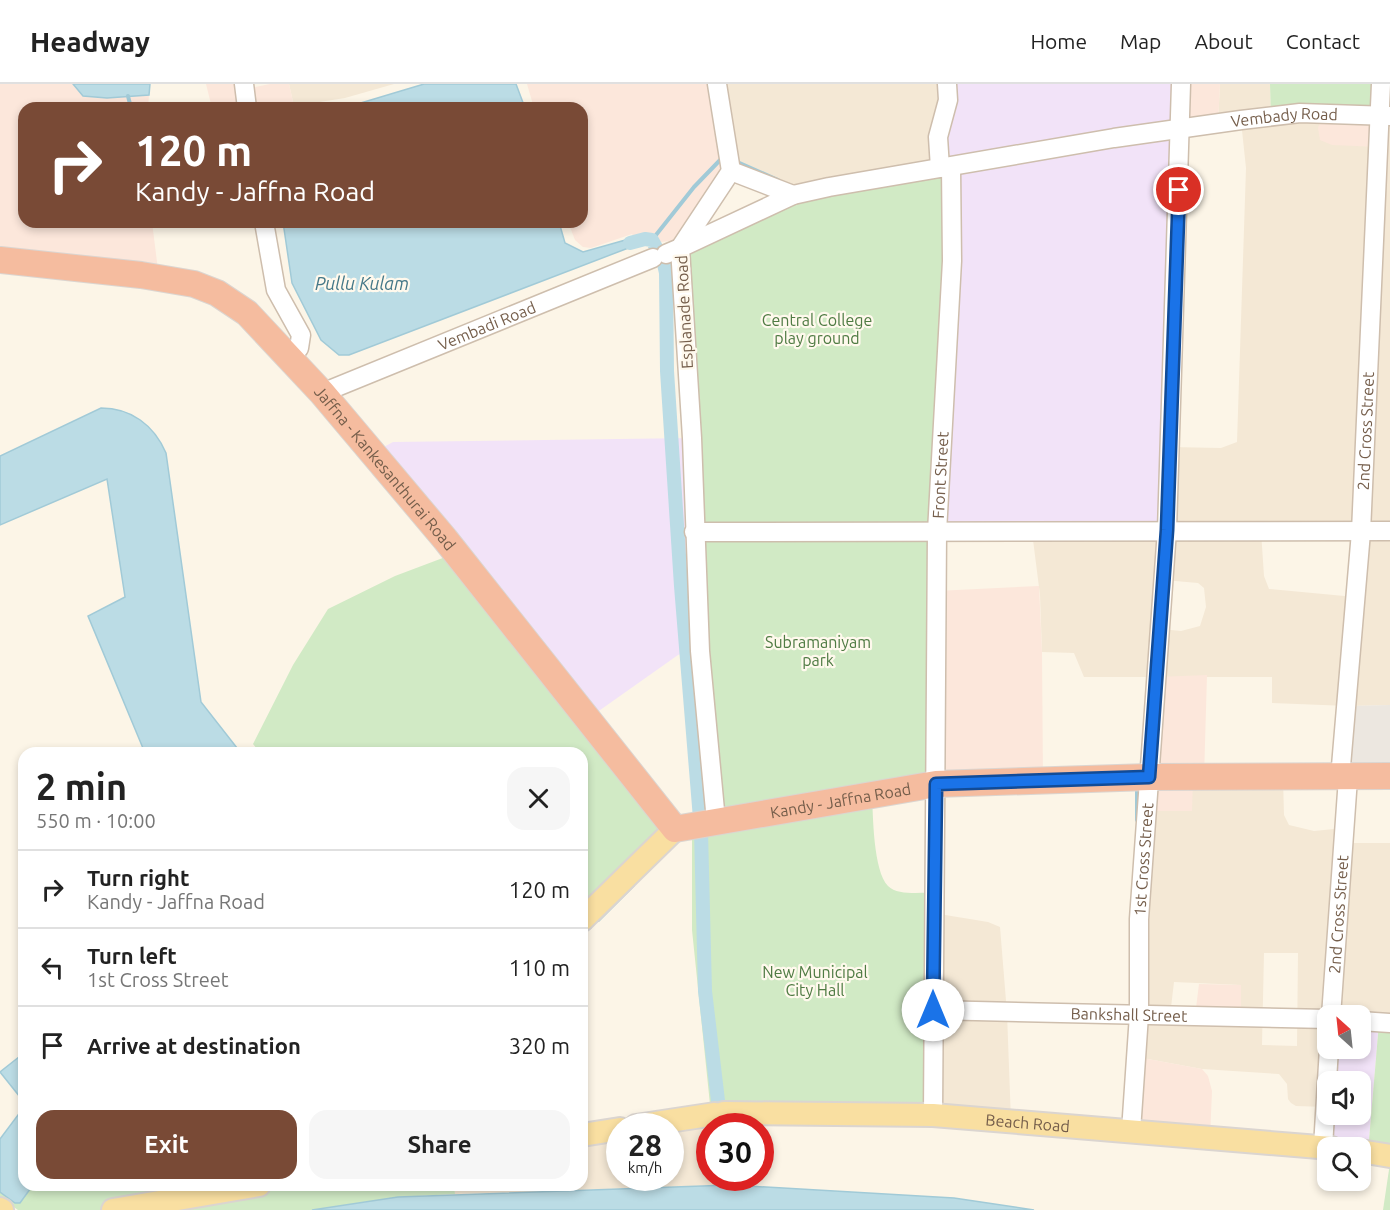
<!DOCTYPE html>
<meta charset="utf-8">
<style>
:root{--surface:#fff;--page:#f6f6f6;--text:#222;--muted:#767676;--line:#e0e0e0;--accent:#794a36}
body{margin:0;font-family:Ubuntu,sans-serif;background:var(--page);color:var(--text);height:100vh;display:flex;flex-direction:column;font-size:22px;white-space:nowrap}
*{box-sizing:border-box;margin:0}
p{font-size:20px;color:var(--muted)}
.icon{flex:none;width:33px;height:33px;fill:none;stroke:currentColor;stroke-width:2;stroke-linecap:round;stroke-linejoin:round}
.map{position:relative;flex:1;overflow:hidden}
.drawer{position:absolute;left:18px;top:663px;width:570px;height:444px;display:flex;flex-direction:column;background:var(--surface);border-radius:18px;box-shadow:0 3px 9px #0003}
.drawer>*{flex:none}
.guide{position:absolute;left:18px;top:18px;width:570px;height:126px;border-radius:18px;box-shadow:0 3px 9px #0003;background:#794a36;color:#fff;overflow:hidden}
.needle{width:39px;rotate:333deg}
.buttons{position:absolute;left:1317px;top:921px;display:grid;gap:12px}
.buttons a{display:grid;place-items:center;width:54px;height:54px;border-radius:12px;background:var(--surface);box-shadow:0 3px 9px #0003;font-size:30px}
.speed{position:absolute;left:606px;top:1029px;display:flex;gap:12px;font-size:30px;font-weight:700;text-align:center}
.speed>*{display:grid;place-content:center;width:78px;height:78px;border-radius:50%;background:var(--surface);box-shadow:0 3px 9px #0003;line-height:1}
.speed small{font-size:15px;font-weight:400}
.speed .limit{border:9px solid #d22;background:#fff;color:#111}
.pin{position:absolute;display:grid;place-items:center;width:51px;height:51px;color:#fff;margin:-26px;border:3px solid #fff;border-radius:50%;box-shadow:0 2px 6px #0007}
.me{position:absolute;width:66px;margin:-33px;rotate:0deg;stroke-linejoin:round;filter:drop-shadow(0 0 4px #0008)}
.turn{display:flex;align-items:center;gap:21px;height:126px;padding:0 18px;font-size:27px}
.turn .icon{width:78px;height:78px;stroke-width:2.5}
.turn b{display:block;font-size:42px;line-height:51px}
.round{display:grid;place-items:center;flex:none;width:63px;height:63px;border-radius:18px;background:var(--page)}
.head{display:flex;align-items:center;justify-content:space-between;height:102px;padding:0 18px}
h1{font-size:36px;font-weight:600;line-height:45px}
.button{display:flex;gap:12px;margin-top:auto;padding:12px 18px}
.button a{flex:1;height:69px;border-radius:18px;background:var(--accent);color:#fff;font-size:24px;font-weight:600;line-height:69px;text-align:center}
.button a+a{background:var(--page);color:var(--text)}
ul{padding:0;list-style:none}
li{display:flex;align-items:center;gap:18px;height:78px;padding:0 18px;border-top:2px solid var(--line)}
li div{flex:1}
li b{display:block;font-size:22px}
li em{font-style:normal}
header{display:flex;align-items:center;gap:36px;box-sizing:border-box;height:84px;padding:0 30px;background:var(--surface);border-bottom:2px solid var(--line)}
header strong{font-size:28px}
nav{display:flex;gap:33px;margin-inline-start:auto;font-size:21px}
.map>svg:first-child{display:block}
.residential{fill:#f4e8d5;fill-rule:evenodd}
.commercial{fill:#fce7db}
.industrial{fill:#ece7e0}
.education{fill:#f2e3f8;fill-rule:evenodd}
.green{fill:#d1eac5}
.water{fill:#bbdce5;stroke:#a1cad7;stroke-width:1.5}
.lines{fill:none;stroke-linecap:round;stroke-linejoin:round}
.stream{stroke:#a1cad7;stroke-width:4}
.canal{stroke:#bbdce5;stroke-width:14}
.minor-casing{stroke:#cebead;stroke-width:21}
.major-casing{stroke:#dbd5d0;stroke-width:26}
.highway-casing{stroke:#dbd5d0;stroke-width:28}
.minor{stroke:#fff;stroke-width:18}
.major{stroke:#f9dfa1;stroke-width:22}
.highway{stroke:#f5bc9f;stroke-width:26}
.route-casing{stroke:#114b97;stroke-width:15}
.route{stroke:#1a73e8;stroke-width:10}
.labels{text-anchor:middle;stroke-width:4.5;stroke-linejoin:round;paint-order:stroke}
.street-label{font-size:16px;fill:#755e4b;stroke:#fff9ed}
.park-label{font-size:16px;fill:#4f7b43;stroke:#fff9ed}
.water-label{font-size:18px;font-style:italic;fill:#457888;stroke:#fff9ed}
</style>
<header>
<strong>Headway</strong>
<nav><a>Home</a><a>Map</a><a>About</a><a>Contact</a></nav>
</header>
<div class="map">
<svg width="1390" height="1126" viewBox="0 0 1390 1126">
<rect width="100%" height="100%" fill="#fcf5e7"/>
<g class="residential">
<path d="M 289,0 L 394,0 L 345,14 L 294,22 Z"/>
<path d="M 717,0 L 941,0 L 951,83 L 793,111 L 731,87 Z"/>
<path d="M 1220,0 L 1270,0 L 1271,33 L 1390,32 L 1390,621 L 1348,622 L 1272,619 L 1272,593 L 1084,593 L 1074,569 L 1042,568 L 1040,511 L 1032,448 L 1170,363 L 1221,364 L 1237,358 L 1246,84 L 1241,37 L 1218,39 ZM 1261,447 L 1361,448 L 1355,513 L 1269,505 L 1264,492 ZM 1164,496 L 1198,499 L 1204,504 L 1206,523 L 1200,542 L 1181,547 L 1161,545 Z"/>
<path d="M 1193,693 L 1283,694 L 1284,731 L 1289,741 L 1314,747 L 1344,744 L 1343,759 L 1390,759 L 1390,939 L 1360,932 L 1328,932 L 1326,1023 L 1296,1022 L 1291,1019 L 1288,1015 L 1287,1000 L 1279,990 L 1202,985 L 1137,973 L 1147,727 ZM 1264,869 L 1298,869 L 1297,962 L 1262,961 ZM 1174,898 L 1241,901 L 1240,933 L 1170,932 Z"/>
<path d="M 933,829 L 988,838 L 1000,843 L 1007,929 L 1011,1037 L 942,1033 Z"/>
<path d="M 715,1030 L 718,1042 L 710,1042 L 710,1094 L 728,1094 L 730,1101 L 455,1110 L 454,1101 L 582,1101 L 582,1051 L 619,1045 L 620,1094 L 670,1094 L 670,1042 Z"/>
</g>
<g class="commercial">
<path d="M 0,0 L 73,0 L 83,12 L 107,14 L 149,11 L 148,24 L 24,24 L 24,138 L 152,138 L 159,194 L 0,176 Z"/>
<path d="M 206,0 L 244,0 L 245,5 L 270,0 L 289,0 L 294,22 L 284,24 L 212,24 Z"/>
<path d="M 527,0 L 717,0 L 731,87 L 674,159 L 669,157 L 639,161 L 632,150 L 591,164 L 583,163 L 575,156 L 568,138 L 582,138 L 582,24 L 534,24 Z"/>
<path d="M 1181,0 L 1220,0 L 1218,39 L 1181,44 Z"/>
<path d="M 1381,0 L 1390,0 L 1390,32 L 1379,63 L 1332,61 L 1320,56 L 1318,44 L 1323,30 Z"/>
<path d="M 1039,502 L 1042,568 L 1043,697 L 936,700 L 936,507 Z"/>
<path d="M 1207,591 L 1204,694 L 1193,694 L 1192,727 L 1147,727 L 1157,593 Z"/>
<path d="M 1199,900 L 1241,901 L 1241,933 L 1195,932 Z"/>
<path d="M 1137,973 L 1202,985 L 1208,992 L 1212,1007 L 1210,1054 L 1131,1047 Z"/>
</g>
<path class="industrial" d="M 1390,621 L 1390,692 L 1340,694 L 1348,622 Z"/>
<g class="education">
<path d="M 941,0 L 1181,0 L 1167,446 L 937,448 L 951,83 Z"/>
<path d="M 692,354 L 700,567 L 688,567 L 678,571 L 586,636 L 382,364 L 393,358 Z"/>
<path d="M 1361,937 L 1379,939 L 1368,1068 L 1361,1067 L 1360,1064 L 1323,1063 L 1329,965 L 1360,964 ZM 1328,998 L 1360,998 L 1360,1030 L 1328,1030 Z"/>
</g>
<g class="green">
<path d="M 1270,0 L 1381,0 L 1380,32 L 1271,33 Z"/>
<path d="M 951,83 L 936,700 L 872,710 C 873,730 873,787 888,802 C 898,812 921,808 934,809 L 933,1031 L 711,1030 L 692,846 L 692,742 L 716,738 L 680,164 L 793,111 Z"/>
<path d="M 456,469 L 675,745 L 582,836 L 582,669 L 260,669 L 253,660 L 293,581 L 328,525 L 395,492 Z"/>
<path d="M 1379,939 L 1390,939 L 1390,1072 L 1368,1068 Z"/>
<path d="M 1390,1079 L 1390,1126 L 1383,1126 Z"/>
<path d="M 33,1101 L 454,1101 L 455,1110 L 398,1113 L 312,1126 L 18,1126 L 0,1113 L 0,1108 L 15,1119 L 20,1118 Z"/>
</g>
<g class="water">
<path d="M 73,0 L 150,0 L 149,11 L 107,14 L 83,12 Z"/>
<path d="M 424,0 L 516,0 L 525,24 L 344,24 Z"/>
<path d="M 283,138 L 559,138 L 565,159 L 583,168 L 629,155 L 631,163 L 349,271 L 339,271 L 321,256 L 292,199 Z"/>
<path d="M 101,324 C 131,324 154,341 166,369 L 201,618 L 241,669 L 145,669 L 88,532 L 125,513 L 107,395 L 0,441 L 0,372 Z"/>
<path d="M 24,969 L 24,1018 L 0,988 Z"/>
<path d="M 24,1023 L 24,1101 L 33,1101 L 20,1119 L 15,1119 L 0,1108 L 0,1055 Z"/>
<path d="M 730,1101 L 954,1114 L 1034,1126 L 312,1126 L 398,1113 Z"/>
</g>
<g class="lines">
<g class="stream">
<path d="M 128,12 L 131,24"/>
<path d="M 735,77 L 778,96"/>
<path d="M 652,156 L 694,103 L 723,73"/>
<path d="M 1137,736 L 1137,703"/>
<path d="M 598,836 L 633,801"/>
<path d="M 582,850 L 590,843"/>
<path d="M 1326,941 L 1326,960"/>
</g>
<g class="canal">
<path d="M 630,159 L 645,155 L 652,156 L 663,176 L 666,189 L 667,287 L 681,502 L 701,747 L 705,907 L 721,1042"/>
<path d="M 729,1094 L 730,1101"/>
</g>
<g class="minor-casing">
<g id="minor">
<path d="M 244,0 L 247,24"/>
<path d="M 940,84 L 938,53 L 948,16 L 947,0"/>
<path d="M 731,87 L 793,111"/>
<path d="M 264,138 L 276,206 L 301,251 L 299,264 L 290,275"/>
<path d="M 666,170 L 680,164 L 731,87 L 717,0"/>
<path id="s1" d="M 322,309 L 653,174"/>
<path d="M 694,448 L 1390,447"/>
<path id="s2" d="M 1340,694 L 1361,448 L 1381,0"/>
<path id="s3" d="M 716,737 L 700,567 L 692,354 L 680,164 L 793,111 L 829,103 L 1114,54 L 1241,36 L 1300,29 L 1390,32"/>
<path id="s4" d="M 933,926 L 1328,935"/>
<path id="s5" d="M 1331,932 L 1348,694"/>
<path d="M 1360,937 L 1390,939"/>
<path id="s6" d="M 933,1031 L 937,448 L 952,177 L 951,83"/>
<path id="s7" d="M 1131,1047 L 1139,931 L 1139,835 L 1167,446 L 1181,0"/>
<path d="M 1323,1063 L 1329,964"/>
</g>
</g>
<g class="major-casing">
<g id="major">
<path d="M 582,836 L 675,745"/>
<path id="s8" d="M 724,1029 L 933,1031 L 1331,1064"/>
<path d="M 636,1042 L 715,1030"/>
<path d="M 582,1051 L 620,1045"/>
<path d="M 1360,1067 L 1390,1072"/>
<path d="M 0,1125 L 2,1126"/>
<path d="M 113,1126 L 259,1101"/>
</g>
</g>
<g class="highway-casing">
<g id="highway">
<path id="s9" d="M 0,176 L 141,191 L 194,200 L 217,209 L 247,229 L 322,309 L 445,455 L 675,745 L 936,700 L 1149,693 L 1390,692"/>
</g>
</g>
<use href="#minor" class="minor"/>
<use href="#major" class="major"/>
<use href="#highway" class="highway"/>
</g>
<g class="lines">
<g class="route-casing">
<path id="route" d="M 933,926 L 936,700 L 1149,693 L 1167,446 L 1179,106"/>
</g>
<use href="#route" class="route"/>
</g>
<g class="labels">
<g class="street-label">
<text dy="6" stroke="none"><textPath href="#s3" startOffset="1197">Vembady Road</textPath></text>
<text transform="translate(684 228) rotate(-93)" y="6">Esplanade Road</text>
<text dy="6" stroke="none"><textPath href="#s1" startOffset="178">Vembadi Road</textPath></text>
<text dy="6" stroke="none"><textPath href="#s2" startOffset="348">2nd Cross Street</textPath></text>
<text dy="6" stroke="none"><textPath href="#s9" startOffset="464">Jaffna - Kankesanthurai Road</textPath></text>
<text dy="6" stroke="none"><textPath href="#s6" startOffset="640">Front Street</textPath></text>
<text dy="6" stroke="none"><textPath href="#s9" startOffset="1095">Kandy - Jaffna Road</textPath></text>
<text dy="6" stroke="none"><textPath href="#s7" startOffset="272">1st Cross Street</textPath></text>
<text dy="6" stroke="none"><textPath href="#s5" startOffset="102">2nd Cross Street</textPath></text>
<text dy="6" stroke="none"><textPath href="#s4" startOffset="196">Bankshall Street</textPath></text>
<text dy="6" stroke="none"><textPath href="#s8" startOffset="304">Beach Road</textPath></text>
</g>
<g class="park-label">
<text x="817" y="242">Central College<tspan x="817" dy="18">play ground</tspan></text>
<text x="818" y="564">Subramaniyam<tspan x="818" dy="18">park</tspan></text>
<text x="815" y="894">New Municipal<tspan x="815" dy="18">City Hall</tspan></text>
</g>
<g class="water-label">
<text x="362" y="206">Pullu Kulam</text>
</g>
</g>
</svg>
<div class="buttons">
<a><svg class="needle" viewBox="-14 -14 28 28"><path d="M0-13l5 13h-10z" fill="#e53935"/><path d="M0 13l5-13h-10z" fill="#767676"/></svg></a>
<a><svg class="icon" aria-label="sound" viewBox="0 0 24 24"><path d="M4 9h4l5-4v14l-5-4H4zM17 9q2 3 0 6"/></svg></a>
<a><svg class="icon" aria-label="search" viewBox="0 0 24 24"><circle cx="10" cy="10" r="6"/><path d="M15 15l6 6"/></svg></a>
</div>
<div class="speed"><div>28<small>km/h</small></div><div class="limit">30</div></div>
<div class="pin" style="left:1179px;top:106px;background:#d93025"><svg class="icon" aria-label="arrive" viewBox="0 0 24 24"><path d="M6 21V4h12l-3 4 3 4H6"/></svg></div>
<svg class="me" style="left:933px;top:926px" viewBox="-20 -20 40 40"><circle r="19" fill="#fff"/><path d="M0-13L10 11 0 6-10 11z" fill="#1a73e8"/></svg>
<div class="guide">
<div class="turn"><svg class="icon" aria-label="right" viewBox="0 0 24 24"><path d="M7 20v-9h11M14 6l5 5-5 5"/></svg><div><b>120 m</b>Kandy - Jaffna Road</div></div>
</div>
<section class="drawer">
<div class="head"><div><h1>2 min</h1><p>550 m · 10:00</p></div><a class="round"><svg class="icon" aria-label="close" viewBox="0 0 24 24"><path d="M6 6l12 12M18 6L6 18"/></svg></a></div>
<ul>
<li><svg class="icon" aria-label="right" viewBox="0 0 24 24"><path d="M7 20v-9h11M14 6l5 5-5 5"/></svg><div><b>Turn right</b><p>Kandy - Jaffna Road</p></div><em>120 m</em></li>
<li><svg class="icon" aria-label="left" viewBox="0 0 24 24"><path d="M17 20v-9H6M10 6l-5 5 5 5"/></svg><div><b>Turn left</b><p>1st Cross Street</p></div><em>110 m</em></li>
<li><svg class="icon" aria-label="arrive" viewBox="0 0 24 24"><path d="M6 21V4h12l-3 4 3 4H6"/></svg><div><b>Arrive at destination</b></div><em>320 m</em></li>
</ul>
<div class="button"><a>Exit</a><a>Share</a></div>
</section>
</div>
